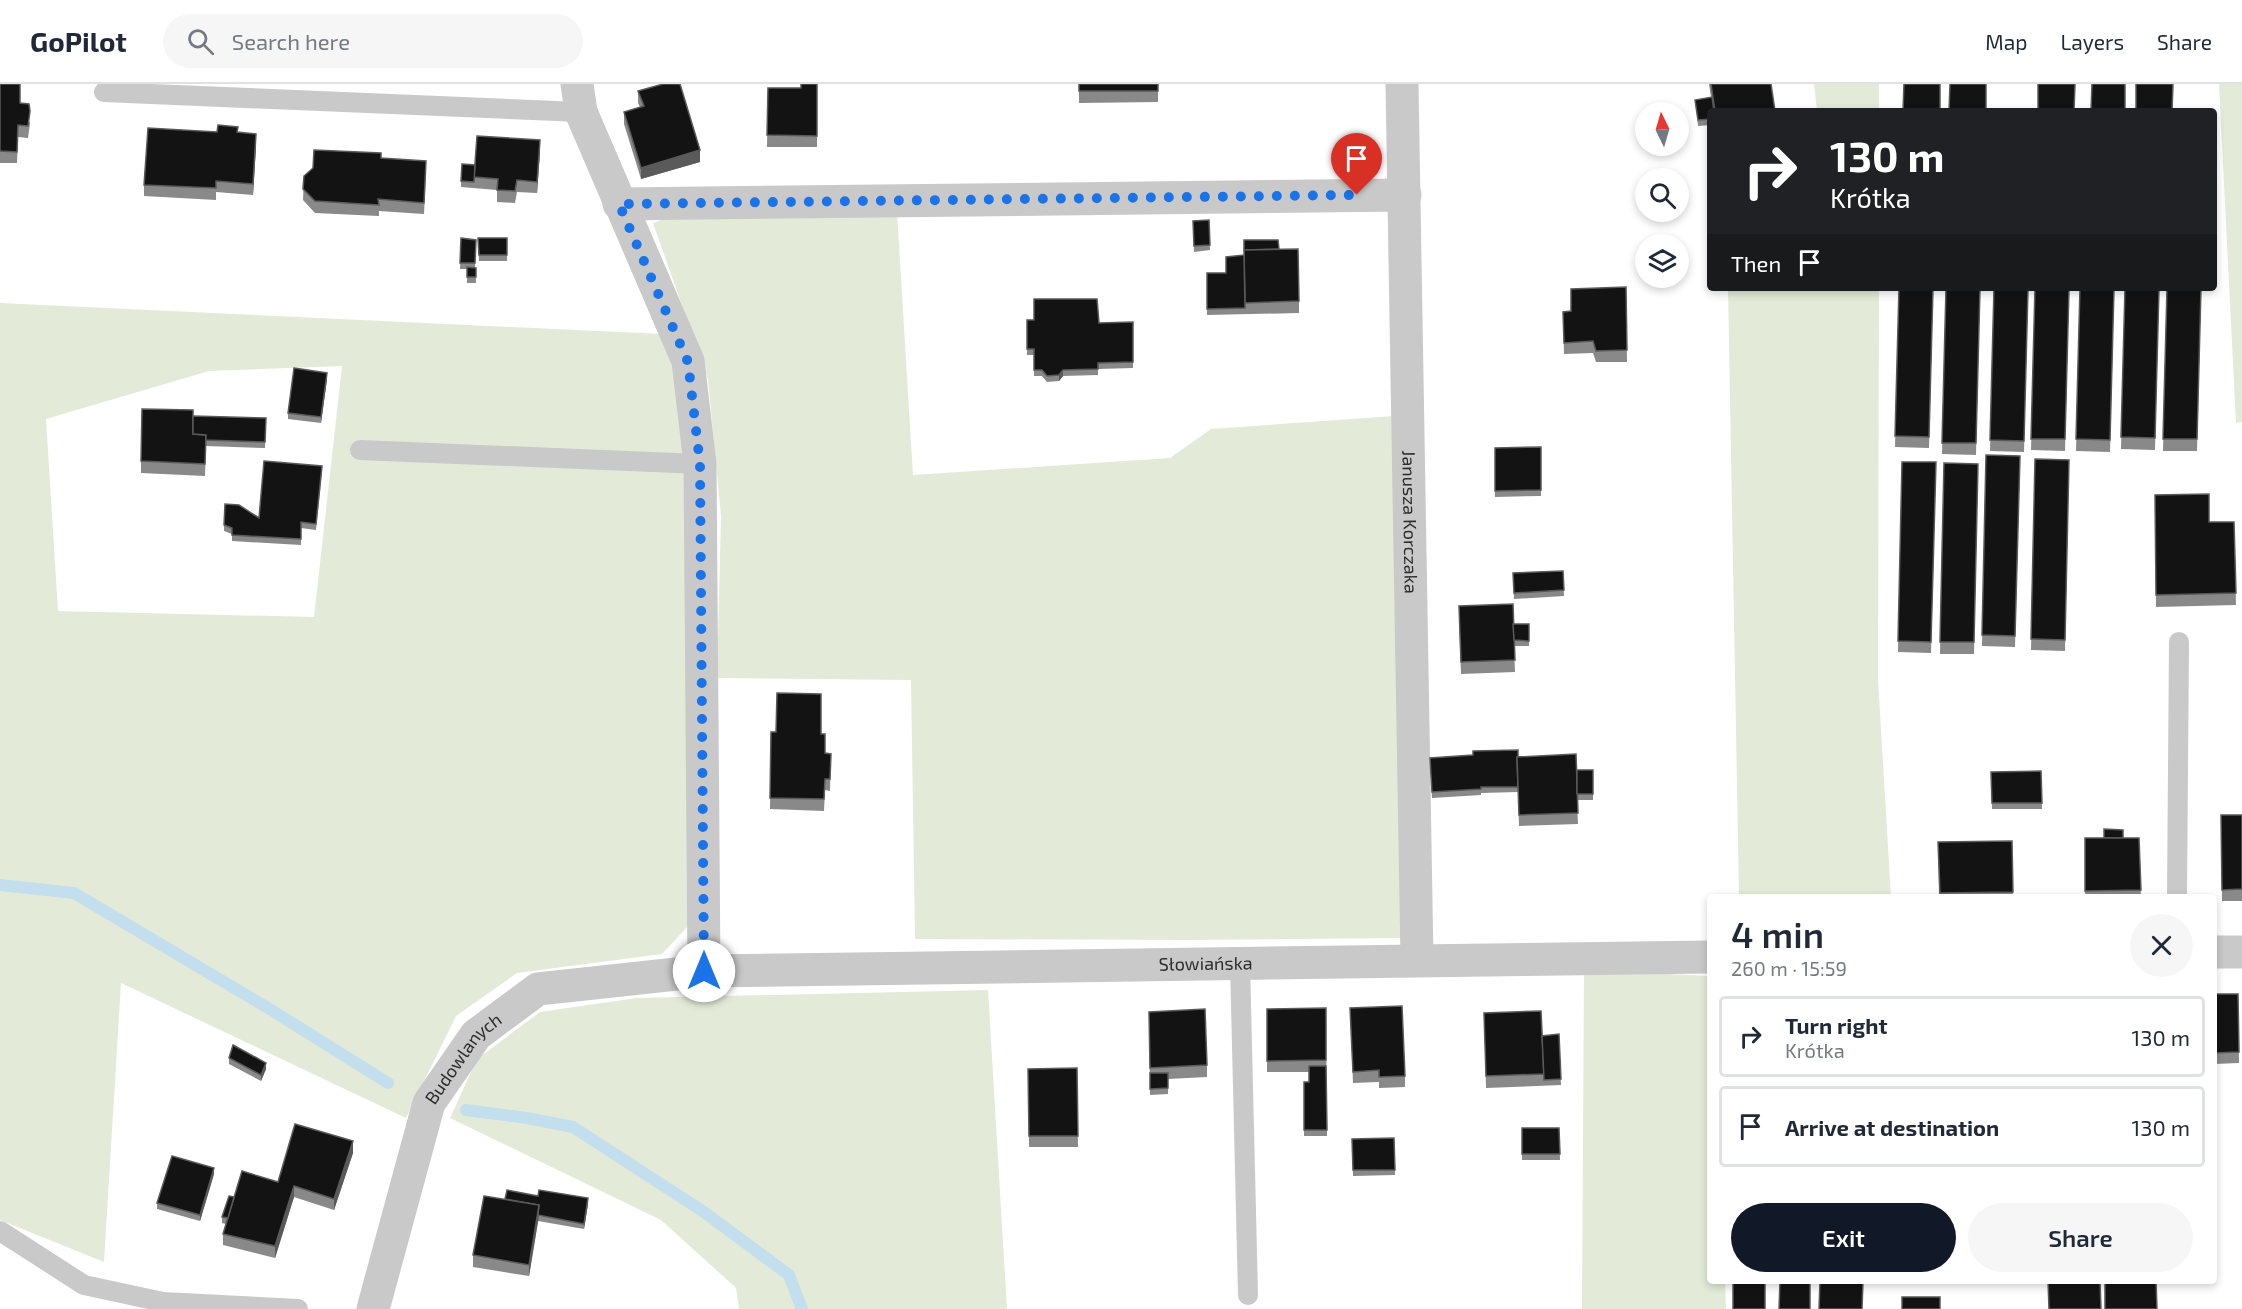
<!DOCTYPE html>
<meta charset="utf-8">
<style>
:root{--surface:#fff;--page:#f6f6f7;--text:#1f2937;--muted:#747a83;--line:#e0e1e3;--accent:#111827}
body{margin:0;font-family:"Exo 2",sans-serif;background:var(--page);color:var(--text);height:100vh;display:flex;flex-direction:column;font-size:22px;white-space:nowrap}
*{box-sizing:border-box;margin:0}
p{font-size:20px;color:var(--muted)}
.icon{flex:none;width:33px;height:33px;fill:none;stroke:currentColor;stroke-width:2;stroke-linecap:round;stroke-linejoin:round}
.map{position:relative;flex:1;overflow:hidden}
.side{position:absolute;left:1707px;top:810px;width:510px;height:390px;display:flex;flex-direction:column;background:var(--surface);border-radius:6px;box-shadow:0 3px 9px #0003}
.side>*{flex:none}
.guide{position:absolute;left:1707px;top:24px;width:510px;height:183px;border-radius:6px;box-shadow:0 3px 9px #0003;background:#202124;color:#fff;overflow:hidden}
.needle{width:39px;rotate:355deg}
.controls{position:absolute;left:1635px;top:18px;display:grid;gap:12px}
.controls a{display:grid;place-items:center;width:54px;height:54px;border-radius:50%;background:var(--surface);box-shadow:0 3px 9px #0003;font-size:30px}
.pin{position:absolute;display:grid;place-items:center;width:51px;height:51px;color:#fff;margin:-62px -26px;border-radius:50% 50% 50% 0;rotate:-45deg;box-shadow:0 0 6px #0007}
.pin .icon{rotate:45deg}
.me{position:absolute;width:66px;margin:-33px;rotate:0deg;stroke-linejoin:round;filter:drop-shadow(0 0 4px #0008)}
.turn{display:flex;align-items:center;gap:21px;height:126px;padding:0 24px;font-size:27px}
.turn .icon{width:78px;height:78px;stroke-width:2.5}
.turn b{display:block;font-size:42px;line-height:51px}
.then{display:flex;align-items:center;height:57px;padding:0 24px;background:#0003;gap:12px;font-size:22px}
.round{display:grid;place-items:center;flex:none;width:63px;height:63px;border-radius:32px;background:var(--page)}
.overview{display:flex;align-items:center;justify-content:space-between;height:102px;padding:0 24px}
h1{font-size:36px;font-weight:600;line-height:45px}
.cta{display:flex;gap:12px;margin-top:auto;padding:12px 24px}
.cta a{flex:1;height:69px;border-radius:36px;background:var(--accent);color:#fff;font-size:24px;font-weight:600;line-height:69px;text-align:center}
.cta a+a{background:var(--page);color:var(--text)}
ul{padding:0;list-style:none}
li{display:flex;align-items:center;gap:18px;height:81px;margin:0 12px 9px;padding:0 12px;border:3px solid var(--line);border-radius:6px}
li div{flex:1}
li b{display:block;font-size:22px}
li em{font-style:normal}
header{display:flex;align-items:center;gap:36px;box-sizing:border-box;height:84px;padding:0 30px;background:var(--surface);border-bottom:2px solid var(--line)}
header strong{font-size:28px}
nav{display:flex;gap:33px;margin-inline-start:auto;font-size:21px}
.search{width:420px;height:54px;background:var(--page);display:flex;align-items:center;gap:15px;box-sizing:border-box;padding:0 21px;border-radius:33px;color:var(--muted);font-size:22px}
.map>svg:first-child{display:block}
.green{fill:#e3ebd8;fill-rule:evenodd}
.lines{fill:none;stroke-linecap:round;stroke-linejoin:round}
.stream{stroke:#c3deec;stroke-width:12}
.lane{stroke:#c9c9c9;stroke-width:20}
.street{stroke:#c9c9c9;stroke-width:33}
.wall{fill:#898989}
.shaded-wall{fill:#5a5a5a}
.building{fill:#131313;stroke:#5a5a5a;stroke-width:1.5}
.route{stroke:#1a73e8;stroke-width:10;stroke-dasharray:0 18}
.labels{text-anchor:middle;stroke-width:6;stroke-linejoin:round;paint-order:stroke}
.street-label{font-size:18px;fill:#2c2c2c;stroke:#fff}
</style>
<header>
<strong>GoPilot</strong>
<div class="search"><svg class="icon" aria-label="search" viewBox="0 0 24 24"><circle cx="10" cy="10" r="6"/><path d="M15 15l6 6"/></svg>Search here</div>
<nav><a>Map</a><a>Layers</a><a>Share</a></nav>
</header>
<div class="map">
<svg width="2242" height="1225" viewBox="0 0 2242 1225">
<rect width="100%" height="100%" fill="#fff"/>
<g class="green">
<path d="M 1814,0 L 1879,0 L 1879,27 L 1817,27 Z"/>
<path d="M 2219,0 L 2242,0 L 2242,338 L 2236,339 Z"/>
<path d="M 897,128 L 913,391 L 1170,374 L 1211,345 L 1394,332 L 1402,854 L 1189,856 L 915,855 L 911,596 L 717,594 L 721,432 L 708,295 L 653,139 L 673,132 Z"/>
<path d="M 1728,204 L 1879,204 L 1878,595 L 1891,813 L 1739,813 Z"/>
<path d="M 0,219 L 662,250 L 685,322 L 689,841 L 662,870 L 517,889 L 456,932 L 406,1034 L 121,899 L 104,1178 L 0,1136 ZM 342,282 L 314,533 L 58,527 L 46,335 L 209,287 Z"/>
<path d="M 1584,886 L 1710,892 L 1710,1197 L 1725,1197 L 1726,1225 L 1582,1225 Z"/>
<path d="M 988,906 L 1007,1225 L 739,1225 L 736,1204 L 661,1136 L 450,1034 L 477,975 L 540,928 L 637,914 Z"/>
</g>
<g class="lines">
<g class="stream">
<path d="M 0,801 L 74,809 L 268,924 L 388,999"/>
<path d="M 466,1026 L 527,1034 L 573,1043 L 704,1128 L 789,1191 L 802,1225"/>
</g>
<g class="lane">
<path d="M 104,8 L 581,28"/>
<path d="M 360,366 L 700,380"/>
<path d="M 2177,813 L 2179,558"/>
<path d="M 1240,878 L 1248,1211"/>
<path d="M 0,1147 L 84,1201 L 163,1218 L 298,1225"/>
</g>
<g class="street">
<path d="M 577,0 L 581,28 L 688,277 L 700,380 L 704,887"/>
<path id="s1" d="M 1402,0 L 1417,876"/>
<path d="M 619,120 L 1405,111"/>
<path d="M 2214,868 L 2242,868"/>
<path id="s2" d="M 373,1225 L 429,1019 L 476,951 L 538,905 L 704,887 L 1710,873"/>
</g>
</g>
<g class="wall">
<path d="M 0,0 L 20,19 L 30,39 L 28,54 L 18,53 L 17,79 L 0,79 Z"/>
<path d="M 817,0 L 817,63 L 767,63 L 768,4 L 801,4 Z"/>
<path d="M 1079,0 L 1158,0 L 1158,18 L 1079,19 Z"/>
<path d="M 1709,0 L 1771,0 L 1775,27 L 1710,27 L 1710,41 L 1698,42 L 1695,16 L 1711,13 Z"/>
<path d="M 638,7 L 700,78 L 641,95 L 624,40 L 624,28 L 640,23 L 638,19 Z"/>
<path d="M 217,48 L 238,48 L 256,61 L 253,111 L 216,108 L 216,116 L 144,112 L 144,101 Z"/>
<path d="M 540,68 L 537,109 L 517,108 L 515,119 L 497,118 L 497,106 L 461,103 L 461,97 L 475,81 Z"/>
<path d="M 381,74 L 426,89 L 424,130 L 379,127 L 379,132 L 315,129 L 303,116 L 304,92 Z"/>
<path d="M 1209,136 L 1210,166 L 1194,168 L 1193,137 Z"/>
<path d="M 461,154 L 476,156 L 475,184 L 476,184 L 476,199 L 467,199 L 467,185 L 460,185 Z"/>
<path d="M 478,154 L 507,154 L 507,177 L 479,177 Z"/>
<path d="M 1279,165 L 1299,217 L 1299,229 L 1207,231 L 1207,189 L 1226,189 L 1244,172 Z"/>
<path d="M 1626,203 L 1627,278 L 1596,278 L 1593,269 L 1564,270 L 1563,228 L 1571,227 Z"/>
<path d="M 1899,204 L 1933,204 L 1929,364 L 1895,363 Z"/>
<path d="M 1946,204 L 1980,204 L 1976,371 L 1942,370 Z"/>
<path d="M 1994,204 L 2028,204 L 2024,368 L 1990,367 Z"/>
<path d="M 2035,204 L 2069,204 L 2065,367 L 2031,366 Z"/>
<path d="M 2080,204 L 2114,204 L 2110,368 L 2076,367 Z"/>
<path d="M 2125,204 L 2159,204 L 2155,366 L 2121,365 Z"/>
<path d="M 2167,204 L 2201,204 L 2197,367 L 2163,367 Z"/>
<path d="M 1133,238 L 1133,284 L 1098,285 L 1098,291 L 1063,292 L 1059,297 L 1047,298 L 1042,292 L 1034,292 L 1034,271 L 1027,271 L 1027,247 L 1099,239 Z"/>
<path d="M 327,295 L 321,339 L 288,335 L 288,329 Z"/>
<path d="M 193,332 L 266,334 L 265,364 L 206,362 L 205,392 L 141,389 L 141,377 Z"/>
<path d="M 1541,363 L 1541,412 L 1495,413 L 1495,364 Z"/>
<path d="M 1986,371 L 2020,372 L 2015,563 L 1982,562 Z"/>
<path d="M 2035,375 L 2069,376 L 2065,567 L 2031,566 Z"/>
<path d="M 1902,378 L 1936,378 L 1931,569 L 1898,568 Z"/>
<path d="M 1944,379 L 1978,380 L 1974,570 L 1940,570 Z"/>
<path d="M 322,388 L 316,446 L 301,444 L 301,461 L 232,457 L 232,450 L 224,447 L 224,441 L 259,434 Z"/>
<path d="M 2155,411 L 2209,438 L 2234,438 L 2236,521 L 2156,523 Z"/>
<path d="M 1563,487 L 1564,512 L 1514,515 L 1513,489 Z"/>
<path d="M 1459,534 L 1513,540 L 1529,540 L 1529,562 L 1514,562 L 1515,588 L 1461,590 Z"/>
<path d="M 771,648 L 821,650 L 825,669 L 831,670 L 830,707 L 825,706 L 824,727 L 770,725 Z"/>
<path d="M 1518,673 L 1577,686 L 1593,686 L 1593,716 L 1577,716 L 1578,740 L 1519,742 L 1518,708 L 1481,709 L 1481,711 L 1432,714 L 1430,680 Z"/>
<path d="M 2041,687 L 2042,725 L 1992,725 L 1991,688 Z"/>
<path d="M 2221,731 L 2242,731 L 2242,817 L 2222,817 Z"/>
<path d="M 2085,754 L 2139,754 L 2141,813 L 2085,813 Z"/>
<path d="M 2012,757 L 2013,813 L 1939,813 L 1938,758 Z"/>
<path d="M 2214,910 L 2238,910 L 2239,979 L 2214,980 Z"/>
<path d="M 1326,924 L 1327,1052 L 1304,1052 L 1304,998 L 1309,998 L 1309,988 L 1267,988 L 1267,925 Z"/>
<path d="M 1350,924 L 1405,992 L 1405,1003 L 1379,1004 L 1379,998 L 1353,999 Z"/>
<path d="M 1149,928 L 1207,981 L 1207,993 L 1168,995 L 1168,1010 L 1150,1011 Z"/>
<path d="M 1484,929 L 1542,952 L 1559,950 L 1561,1001 L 1486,1004 Z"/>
<path d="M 229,974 L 266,985 L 261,997 L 229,980 Z"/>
<path d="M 1077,984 L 1078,1063 L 1029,1063 L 1028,985 Z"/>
<path d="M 1522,1044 L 1559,1044 L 1560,1076 L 1522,1076 Z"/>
<path d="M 1394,1054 L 1395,1091 L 1353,1092 L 1352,1055 Z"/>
<path d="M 353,1069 L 334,1126 L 294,1113 L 275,1174 L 223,1161 L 223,1150 L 226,1140 L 222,1139 L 222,1133 L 278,1098 Z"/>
<path d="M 214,1090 L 200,1137 L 157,1125 L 157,1119 Z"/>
<path d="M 538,1112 L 588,1120 L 584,1145 L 538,1137 L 529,1192 L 473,1183 L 473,1171 L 505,1115 Z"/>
</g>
<g class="shaded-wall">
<path d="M 256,50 L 256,61 L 253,111 L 253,100 Z"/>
<path d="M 540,56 L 540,68 L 537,109 L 537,98 Z"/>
<path d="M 700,66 L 700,78 L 641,95 L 641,84 Z"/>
<path d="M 1063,286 L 1063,292 L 1059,297 L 1059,291 Z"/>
<path d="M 327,289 L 327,295 L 321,339 L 321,333 Z"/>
<path d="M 266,979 L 266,985 L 261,997 L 261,991 Z"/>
<path d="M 353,1057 L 353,1069 L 334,1126 L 334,1115 Z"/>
<path d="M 214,1084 L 214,1090 L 200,1137 L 200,1131 Z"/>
<path d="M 294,1102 L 294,1113 L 275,1174 L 275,1162 Z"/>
<path d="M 588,1114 L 588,1120 L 584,1145 L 584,1140 Z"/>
<path d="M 539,1121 L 539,1132 L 529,1192 L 529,1181 Z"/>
</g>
<g class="building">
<path d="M 0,0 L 20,0 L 20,19 L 29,20 L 30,27 L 28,42 L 18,41 L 17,68 L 0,67 Z"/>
<path d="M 663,0 L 680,0 L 700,66 L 641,84 L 624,28 L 644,22 L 638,7 Z"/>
<path d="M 801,0 L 817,0 L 817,52 L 767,51 L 768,4 L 801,4 Z"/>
<rect x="1079" y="0" width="79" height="7"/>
<path d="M 1711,0 L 1771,0 L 1775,27 L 1715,27 Z"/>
<path d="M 1904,0 L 1940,0 L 1940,27 L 1903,27 Z"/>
<path d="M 1950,0 L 1986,0 L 1986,27 L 1949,27 Z"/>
<path d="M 2038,0 L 2075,0 L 2074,27 L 2038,27 Z"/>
<path d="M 2092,0 L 2125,0 L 2125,27 L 2091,27 Z"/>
<path d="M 2136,0 L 2173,0 L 2172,27 L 2136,27 Z"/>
<path d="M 1712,13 L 1714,27 L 1710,27 L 1710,35 L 1698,36 L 1695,16 Z"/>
<path d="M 218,41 L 238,43 L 237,48 L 256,50 L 253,100 L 216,97 L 216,104 L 144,101 L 148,44 L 217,48 Z"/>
<path d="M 477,52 L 540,56 L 537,98 L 517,96 L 515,107 L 497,106 L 498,95 L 474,93 Z"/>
<path d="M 314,66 L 381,69 L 381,74 L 426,77 L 424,119 L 378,115 L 379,121 L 315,117 L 303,105 L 304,92 L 313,84 Z"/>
<path d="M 462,80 L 475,81 L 474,98 L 461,97 Z"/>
<path d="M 1209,136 L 1210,161 L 1194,162 L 1193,137 Z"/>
<path d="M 461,154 L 476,156 L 475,179 L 460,179 Z"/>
<path d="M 478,154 L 507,154 L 507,171 L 479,171 Z"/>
<path d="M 1244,156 L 1278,156 L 1279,165 L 1244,166 Z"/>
<path d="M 1298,165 L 1299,217 L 1245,219 L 1244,166 Z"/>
<path d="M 1244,171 L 1245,224 L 1207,225 L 1207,189 L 1226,189 L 1226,173 Z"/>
<path d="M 467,183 L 476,184 L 476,193 L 467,193 Z"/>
<path d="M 1626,203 L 1627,266 L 1596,267 L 1593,257 L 1564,259 L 1563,228 L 1571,227 L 1571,205 Z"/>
<path d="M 1899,204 L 1933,204 L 1929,353 L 1895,352 Z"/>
<path d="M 1946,204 L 1980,204 L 1976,359 L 1942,359 Z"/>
<path d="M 1994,204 L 2028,204 L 2024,357 L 1990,356 Z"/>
<path d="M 2035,204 L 2069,204 L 2065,355 L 2031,355 Z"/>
<path d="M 2080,204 L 2114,204 L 2110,356 L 2076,355 Z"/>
<path d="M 2125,204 L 2159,204 L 2155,354 L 2121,353 Z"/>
<path d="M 2167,204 L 2201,204 L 2197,355 L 2163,355 Z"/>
<path d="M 1034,215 L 1097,215 L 1099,239 L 1133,238 L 1133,278 L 1098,279 L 1098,285 L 1063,286 L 1059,291 L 1047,292 L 1042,286 L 1034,286 L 1034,265 L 1027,265 L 1027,236 L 1034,236 Z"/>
<path d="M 294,284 L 327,289 L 321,333 L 288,329 Z"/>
<path d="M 142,325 L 193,326 L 193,350 L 206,351 L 205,380 L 141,377 Z"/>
<path d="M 193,332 L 266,334 L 265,358 L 206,356 L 206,351 L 193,350 Z"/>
<path d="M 1541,363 L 1541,406 L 1495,407 L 1495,364 Z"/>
<path d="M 1986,371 L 2020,372 L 2015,552 L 1982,551 Z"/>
<path d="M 2035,375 L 2069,376 L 2065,556 L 2031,555 Z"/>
<path d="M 264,377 L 322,382 L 316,440 L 301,438 L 301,455 L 232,451 L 232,444 L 224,441 L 225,420 L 239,421 L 259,434 Z"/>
<path d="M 1902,378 L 1936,378 L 1931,558 L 1898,557 Z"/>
<path d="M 1944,379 L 1978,380 L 1974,558 L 1940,558 Z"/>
<path d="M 2209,410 L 2209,438 L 2234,438 L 2236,509 L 2156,511 L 2155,411 Z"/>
<path d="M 1563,487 L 1564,506 L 1514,509 L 1513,489 Z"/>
<path d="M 1513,520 L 1515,576 L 1461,578 L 1459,522 Z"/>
<path d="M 1513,540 L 1529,540 L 1529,557 L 1514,556 Z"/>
<path d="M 777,609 L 821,610 L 821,650 L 825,650 L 825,669 L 831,670 L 830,695 L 825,695 L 824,715 L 770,714 L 771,648 L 776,648 Z"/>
<path d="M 1518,666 L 1518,673 L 1517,673 L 1518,703 L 1481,703 L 1481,705 L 1432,708 L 1430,674 L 1473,671 L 1473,667 Z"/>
<path d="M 1576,670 L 1578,729 L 1519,731 L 1517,673 Z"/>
<rect x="1577" y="686" width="16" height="24"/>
<path d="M 2041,687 L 2042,719 L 1992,719 L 1991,688 Z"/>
<path d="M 2221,731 L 2242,731 L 2242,805 L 2222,806 Z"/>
<path d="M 2104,745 L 2123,746 L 2123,754 L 2104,754 Z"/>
<path d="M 2085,754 L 2139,754 L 2141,806 L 2085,807 Z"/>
<path d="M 2012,757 L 2013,808 L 1940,809 L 1938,758 Z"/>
<path d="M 2214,910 L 2238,910 L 2239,968 L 2214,969 Z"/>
<path d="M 1402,922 L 1405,992 L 1379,993 L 1379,986 L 1353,988 L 1350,924 Z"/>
<path d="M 1326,924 L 1326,976 L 1267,977 L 1267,925 Z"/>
<path d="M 1205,925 L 1207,981 L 1150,984 L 1149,928 Z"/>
<path d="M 1541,927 L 1544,990 L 1486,992 L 1484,929 Z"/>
<path d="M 1559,950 L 1561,995 L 1544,996 L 1542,952 Z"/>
<path d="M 233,961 L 266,979 L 261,991 L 229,974 Z"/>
<path d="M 1309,982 L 1326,982 L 1327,1046 L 1304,1046 L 1304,998 L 1309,998 Z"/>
<path d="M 1077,984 L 1078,1052 L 1029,1052 L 1028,985 Z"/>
<path d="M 1150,989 L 1168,989 L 1168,1004 L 1150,1005 Z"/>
<path d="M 295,1040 L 353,1057 L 334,1115 L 294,1102 L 275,1162 L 223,1150 L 242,1087 L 278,1098 Z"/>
<path d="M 1522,1044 L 1559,1044 L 1560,1070 L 1522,1070 Z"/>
<path d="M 1394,1054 L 1395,1086 L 1353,1086 L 1352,1055 Z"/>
<path d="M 172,1072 L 214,1084 L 200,1131 L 157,1119 Z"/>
<path d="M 507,1106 L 538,1112 L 539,1106 L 588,1114 L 584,1140 L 538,1131 L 539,1121 L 505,1115 Z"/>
<path d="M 229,1112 L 234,1113 L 228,1134 L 222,1133 Z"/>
<path d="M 484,1112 L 539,1121 L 529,1181 L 473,1171 Z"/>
<rect x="1733" y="1197" width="32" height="28"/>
<path d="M 1780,1197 L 1810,1197 L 1810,1225 L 1779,1225 Z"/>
<path d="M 1820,1197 L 1863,1197 L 1862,1225 L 1819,1225 Z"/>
<path d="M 2048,1197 L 2100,1197 L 2101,1225 L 2049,1225 Z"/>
<path d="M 2105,1197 L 2156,1197 L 2157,1225 L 2105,1225 Z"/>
<rect x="1902" y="1213" width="38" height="12"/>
</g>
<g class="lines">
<path class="route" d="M 704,887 L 700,380 L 688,278 L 619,120 L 1357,111"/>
</g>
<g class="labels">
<g class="street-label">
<text dy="6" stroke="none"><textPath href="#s1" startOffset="438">Janusza Korczaka</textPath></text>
<text dy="6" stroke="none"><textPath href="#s2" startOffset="1042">Słowiańska</textPath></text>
<text dy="6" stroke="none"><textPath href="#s2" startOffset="270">Budowlanych</textPath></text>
</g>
</g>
</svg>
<div class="controls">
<a><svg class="needle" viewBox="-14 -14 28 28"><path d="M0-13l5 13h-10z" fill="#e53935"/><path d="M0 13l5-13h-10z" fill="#747a83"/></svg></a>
<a><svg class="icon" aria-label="search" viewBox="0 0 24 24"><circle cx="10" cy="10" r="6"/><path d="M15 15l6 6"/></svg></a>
<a><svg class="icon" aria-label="layers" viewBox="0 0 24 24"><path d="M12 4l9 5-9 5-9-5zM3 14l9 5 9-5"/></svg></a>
</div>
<div class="pin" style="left:1357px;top:111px;background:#d93025"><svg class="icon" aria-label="arrive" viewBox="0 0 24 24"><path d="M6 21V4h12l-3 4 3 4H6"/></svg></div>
<svg class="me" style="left:704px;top:887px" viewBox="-20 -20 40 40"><circle r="19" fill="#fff"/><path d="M0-13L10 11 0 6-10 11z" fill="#1a73e8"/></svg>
<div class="guide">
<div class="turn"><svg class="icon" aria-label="right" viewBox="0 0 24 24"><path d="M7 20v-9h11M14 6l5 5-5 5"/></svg><div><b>130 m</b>Krótka</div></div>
<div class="then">Then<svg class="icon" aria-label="arrive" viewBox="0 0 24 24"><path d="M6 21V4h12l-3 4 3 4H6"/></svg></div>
</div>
<section class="side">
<div class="overview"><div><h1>4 min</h1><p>260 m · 15:59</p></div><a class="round"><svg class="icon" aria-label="close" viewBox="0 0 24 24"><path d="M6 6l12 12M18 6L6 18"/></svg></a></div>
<ul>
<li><svg class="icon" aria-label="right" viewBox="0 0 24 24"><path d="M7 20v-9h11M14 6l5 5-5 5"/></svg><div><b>Turn right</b><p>Krótka</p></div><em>130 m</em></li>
<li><svg class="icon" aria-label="arrive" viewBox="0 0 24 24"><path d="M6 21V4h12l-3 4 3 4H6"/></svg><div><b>Arrive at destination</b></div><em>130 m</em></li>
</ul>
<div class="cta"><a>Exit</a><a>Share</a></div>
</section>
</div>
